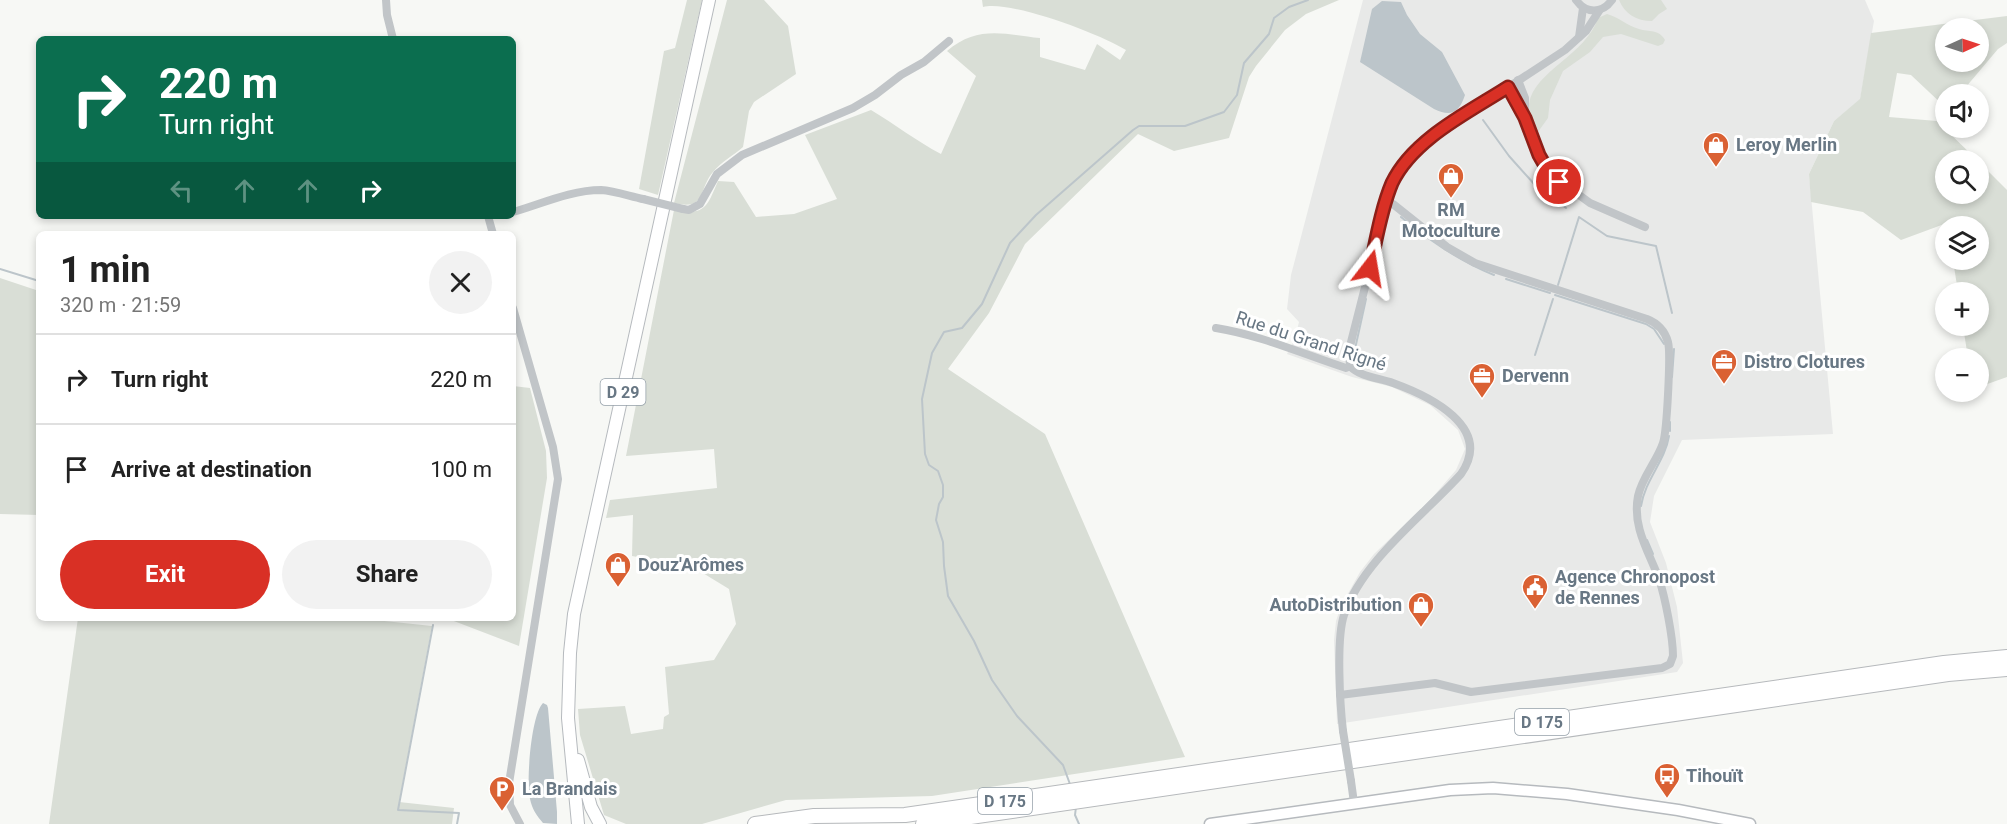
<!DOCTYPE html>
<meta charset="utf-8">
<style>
:root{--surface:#fff;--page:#f2f2f2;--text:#222;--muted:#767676;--line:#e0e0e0;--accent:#d93025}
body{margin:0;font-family:Roboto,sans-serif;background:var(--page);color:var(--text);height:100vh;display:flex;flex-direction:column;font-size:22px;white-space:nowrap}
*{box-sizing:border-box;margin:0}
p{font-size:20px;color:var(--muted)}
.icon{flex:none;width:33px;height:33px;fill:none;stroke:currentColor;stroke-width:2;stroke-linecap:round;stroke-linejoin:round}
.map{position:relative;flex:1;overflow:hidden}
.sheet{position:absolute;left:36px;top:231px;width:480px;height:390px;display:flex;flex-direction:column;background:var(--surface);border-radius:9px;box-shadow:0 3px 9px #0003}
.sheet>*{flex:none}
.top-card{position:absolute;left:36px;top:36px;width:480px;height:183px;border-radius:9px;box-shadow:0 3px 9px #0003;background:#0b6e4f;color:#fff;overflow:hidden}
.needle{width:39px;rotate:87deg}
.tools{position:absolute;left:1935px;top:18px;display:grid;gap:12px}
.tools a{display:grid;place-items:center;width:54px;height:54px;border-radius:50%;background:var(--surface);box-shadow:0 3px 9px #0003;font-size:30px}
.pin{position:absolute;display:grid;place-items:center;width:51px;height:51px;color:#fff;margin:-26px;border:3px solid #fff;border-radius:50%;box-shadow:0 2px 6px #0007}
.me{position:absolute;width:66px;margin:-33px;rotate:14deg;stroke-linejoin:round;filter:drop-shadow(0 0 4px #0008)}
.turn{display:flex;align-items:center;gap:21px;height:126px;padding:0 24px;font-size:27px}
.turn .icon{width:78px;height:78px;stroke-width:2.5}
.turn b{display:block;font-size:42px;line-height:51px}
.lanes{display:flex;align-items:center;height:57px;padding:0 24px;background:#0003;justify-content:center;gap:30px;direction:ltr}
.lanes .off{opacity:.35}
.round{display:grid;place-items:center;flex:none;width:63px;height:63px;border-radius:32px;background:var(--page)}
.summary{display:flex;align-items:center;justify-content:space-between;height:102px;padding:0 24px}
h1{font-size:36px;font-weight:700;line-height:45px}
.cta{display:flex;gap:12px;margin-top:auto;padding:12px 24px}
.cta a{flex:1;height:69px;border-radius:36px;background:var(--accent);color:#fff;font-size:24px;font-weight:700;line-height:69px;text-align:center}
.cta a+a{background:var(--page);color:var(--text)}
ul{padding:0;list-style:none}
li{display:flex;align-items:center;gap:18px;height:90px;padding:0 24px;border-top:2px solid var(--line)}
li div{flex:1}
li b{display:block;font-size:22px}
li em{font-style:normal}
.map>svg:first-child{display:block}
.built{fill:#e8e9e8}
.green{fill:#d9ded6;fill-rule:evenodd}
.water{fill:#bcc5ca}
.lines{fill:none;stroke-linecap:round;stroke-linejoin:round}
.stream{stroke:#bcc5ca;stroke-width:2}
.secondary-casing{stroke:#b6babe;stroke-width:13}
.primary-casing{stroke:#b6babe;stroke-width:14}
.highway-casing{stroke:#b6b9bc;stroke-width:16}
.street{stroke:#c1c5c8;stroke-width:8}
.secondary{stroke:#fff;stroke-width:10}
.primary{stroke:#fff;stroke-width:12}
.highway{stroke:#fff;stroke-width:14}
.street-bridge{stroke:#c1c5c8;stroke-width:8}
.route-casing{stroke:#8d1f18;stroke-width:15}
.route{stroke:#d93025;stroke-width:10}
.labels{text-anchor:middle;stroke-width:6;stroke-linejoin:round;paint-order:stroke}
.shield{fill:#fff;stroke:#95a0a9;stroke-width:1.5}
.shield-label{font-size:16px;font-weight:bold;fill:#687784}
.poi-label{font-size:18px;font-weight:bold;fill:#687784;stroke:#fff;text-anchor:start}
.street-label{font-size:18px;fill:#687784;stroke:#fff}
</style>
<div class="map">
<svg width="2007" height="824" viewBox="0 0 2007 824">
<rect width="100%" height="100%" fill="#f7f8f5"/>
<path class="built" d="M 1363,0 L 1865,0 L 1874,21 L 1860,100 L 1834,121 L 1809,174 L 1833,434 L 1682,440 L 1654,496 L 1650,522 L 1666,563 L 1677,607 L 1683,663 L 1677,672 L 1337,724 L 1334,640 L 1336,621 L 1341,606 L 1360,572 L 1374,554 L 1430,500 L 1456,470 L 1465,449 L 1458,430 L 1430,405 L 1392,387 L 1352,377 L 1287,354 L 1295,338 L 1299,322 L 1287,309 L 1291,275 Z"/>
<g class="green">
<path d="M 687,0 L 702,0 L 658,195 L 639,189 L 664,51 L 675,48 Z"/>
<path d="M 727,0 L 764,0 L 788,26 L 796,74 L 754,102 L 749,111 L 743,147 C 734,155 721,162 713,172 C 698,189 707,211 674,203 Z"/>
<path d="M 982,0 L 1339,0 L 1306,14 L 1285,30 L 1256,66 L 1249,77 L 1229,138 L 1174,151 L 1138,134 L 1025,244 L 989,313 L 948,369 L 1045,434 L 1185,757 L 932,796 L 786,800 L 702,824 L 626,824 L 604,815 L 580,735 L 578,709 L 625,706 L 631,734 L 663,729 L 664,717 L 669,714 L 665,667 L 714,660 L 736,624 L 729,589 L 693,567 L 632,556 L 633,515 L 606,518 L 610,500 L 717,488 L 714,449 L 626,456 L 674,210 C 705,216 707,207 718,181 L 734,182 L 756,217 L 794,214 L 837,199 L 805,135 L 871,110 C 895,124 916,141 941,154 L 976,76 L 947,51 C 977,25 1004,34 1040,38 L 1040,57 L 1085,70 L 1097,44 L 1120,60 L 1126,50 C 1100,34 1011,0 983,7 Z"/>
<path d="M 1619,0 L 1661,0 L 1667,9 L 1659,14 L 1652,21 C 1636,21 1625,14 1619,0 Z"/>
<path d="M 1607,14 C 1619,17 1627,26 1639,29 C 1649,32 1659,29 1665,40 L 1663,44 L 1658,46 L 1621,34 L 1603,37 L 1590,52 L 1563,71 L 1550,100 L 1548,118 L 1535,136 C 1532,125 1528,115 1529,104 C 1534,71 1586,55 1598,18 Z"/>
<path d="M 2007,16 L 2007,43 L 1998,49 L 1960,94 L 1946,94 L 1945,107 L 1911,75 L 1897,73 L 1889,117 L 1937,121 L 1977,160 L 1946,160 L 1946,194 L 1978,194 L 1979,162 L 2007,190 L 2007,377 L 1979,387 L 1978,358 L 1968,358 L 1963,326 L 1978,326 L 1978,292 L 1958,292 L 1953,260 L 1978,260 L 1978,226 L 1948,226 L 1947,223 L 1901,240 L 1863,212 L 1811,202 L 1809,174 L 1834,121 L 1860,99 L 1871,33 ZM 1946,28 L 1978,28 L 1978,62 L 1946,62 Z"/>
<path d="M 0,278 L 39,291 L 39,515 L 0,514 Z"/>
<path d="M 513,386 L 530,388 L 546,451 L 547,478 L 519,646 L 446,618 L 513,618 Z"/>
<path d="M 78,618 L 374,618 L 375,620 L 432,626 L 399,802 L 454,808 L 452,824 L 49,824 Z"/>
</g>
<g class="water">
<path d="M 1382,1 L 1401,2 L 1407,15 L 1420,34 L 1442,52 L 1465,95 C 1459,113 1451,117 1434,109 L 1360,62 L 1372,9 Z"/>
<path d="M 543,703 L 547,705 L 548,708 L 557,812 L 557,824 L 543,823 C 537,816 532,809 530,799 C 526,782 531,715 543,703 Z"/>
</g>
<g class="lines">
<g class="stream">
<path d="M 1483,120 L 1509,156 L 1536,186 L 1566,208"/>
<path d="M 1430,144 L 1440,137"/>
<path d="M 1409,165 L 1419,154"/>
<path d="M 1401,217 C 1430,241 1459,261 1494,275"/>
<path d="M 0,269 L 39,281"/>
<path d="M 1506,279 L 1550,293"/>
<path d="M 1558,285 L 1579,217 L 1607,236 L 1656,246 L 1672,313"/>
<path d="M 1555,295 L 1646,324 L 1654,329 L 1664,344"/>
<path d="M 1535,355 L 1553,299"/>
<path d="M 1353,358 L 1366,299"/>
<path d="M 1672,377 L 1674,349"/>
<path d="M 1670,431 L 1670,422"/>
<path d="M 1641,506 C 1645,480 1665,461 1669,436"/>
<path d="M 1647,540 L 1653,554"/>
<path d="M 433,625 L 398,810 L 459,813 L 457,824"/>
<path d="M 1071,787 L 1063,765 L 1017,716 L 992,680 L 974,641 L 948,596 L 944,566 L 943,542 L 936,520 L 939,504 L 943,497 L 943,485 L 938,471 L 929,465 L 925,454 L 922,399 L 932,353 L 944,332 L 962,328 L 982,304 L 1010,243 L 1036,215 L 1133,130 L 1139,126 L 1185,126 L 1224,112 L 1237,95 L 1244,63 L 1269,34 L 1274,18 L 1289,7 L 1308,0"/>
<path d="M 1076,807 L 1075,815 L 1079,824"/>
</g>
<g class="secondary-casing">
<path id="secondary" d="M 1210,824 L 1450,790 L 1493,788 L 1567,794 L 1678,810 L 1750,824"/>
</g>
<g class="primary-casing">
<g id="primary">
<path d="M 578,760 L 591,807 L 600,824"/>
<path d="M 578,824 L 568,718 L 570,653 L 574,614 L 709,0"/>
</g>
</g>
<g class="highway-casing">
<g id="highway">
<path d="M 755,824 L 814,816 L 905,815 L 1944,663 L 2007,657"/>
<path d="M 923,824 L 1948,674 L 2007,669"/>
</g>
</g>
<g class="street">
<path d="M 386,0 L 387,15 L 393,39"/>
<path d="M 1576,0 C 1586,14 1602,14 1612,0"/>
<path d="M 1579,37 L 1583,8"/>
<path d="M 1518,80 L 1525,98 L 1525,117"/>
<path d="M 1508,87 L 1525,118 L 1538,155 L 1553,176 L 1590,203 L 1645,227"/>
<path d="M 683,209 L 689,210 L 700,204 L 717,174 L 742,155 L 853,108 L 875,95 L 901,75 L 924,62 L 949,41"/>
<path d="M 513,212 C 541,204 571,190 601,190 C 615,191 629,196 643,199"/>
<path d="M 488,216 L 493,234"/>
<path d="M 513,308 L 553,447 L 558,479 L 509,783 L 510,805 L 520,824"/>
<path d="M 1216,328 C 1260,335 1303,354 1346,368 L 1350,366 C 1360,377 1379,378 1393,383 C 1429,396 1494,427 1461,474 C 1423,516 1362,561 1344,615 C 1336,639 1340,705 1343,731"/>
<path d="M 1350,366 L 1349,350 L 1390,189 L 1410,157 L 1431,138 L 1565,50 L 1586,31 L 1599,11"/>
<path d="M 1340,695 L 1435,683 L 1471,692 L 1662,668 L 1670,664 L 1673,656 C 1673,637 1665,597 1659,579 C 1649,552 1632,527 1638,496 C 1642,477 1657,461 1663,443 C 1667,431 1671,353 1668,342 C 1665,331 1657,323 1647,319 L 1475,263 L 1447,247 L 1393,204 L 1386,202"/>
<path d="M 1351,781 L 1354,803"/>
</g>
<use href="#secondary" class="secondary"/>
<use href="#primary" class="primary"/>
<use href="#highway" class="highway"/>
<g class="street-bridge">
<path d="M 643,199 L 683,209"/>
<path d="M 1343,731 L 1351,781"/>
</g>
</g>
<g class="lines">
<g class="route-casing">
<path id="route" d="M 1370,268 C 1376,241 1381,209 1392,183 C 1413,139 1469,112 1508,87 L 1525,118 L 1539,155 L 1547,169 L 1559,182"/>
</g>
<use href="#route" class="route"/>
</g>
<defs>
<g id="shop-pin" transform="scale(1.35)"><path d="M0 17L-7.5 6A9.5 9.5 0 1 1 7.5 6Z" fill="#da6133" stroke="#fff"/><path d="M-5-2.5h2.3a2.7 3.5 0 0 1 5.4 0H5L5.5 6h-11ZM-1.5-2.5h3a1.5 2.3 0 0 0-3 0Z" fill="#fff"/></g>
<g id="office-pin" transform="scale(1.35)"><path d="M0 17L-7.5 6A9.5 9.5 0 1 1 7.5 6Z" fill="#da6133" stroke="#fff"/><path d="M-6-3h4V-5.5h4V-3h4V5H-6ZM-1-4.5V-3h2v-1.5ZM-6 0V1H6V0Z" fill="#fff"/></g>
<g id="civic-pin" transform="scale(1.35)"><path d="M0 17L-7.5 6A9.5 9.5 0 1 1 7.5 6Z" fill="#da6133" stroke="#fff"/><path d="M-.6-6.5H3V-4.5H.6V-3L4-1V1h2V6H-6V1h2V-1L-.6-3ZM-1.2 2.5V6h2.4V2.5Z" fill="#fff"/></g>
<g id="bus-pin" transform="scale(1.35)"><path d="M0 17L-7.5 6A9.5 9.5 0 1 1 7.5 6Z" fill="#da6133" stroke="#fff"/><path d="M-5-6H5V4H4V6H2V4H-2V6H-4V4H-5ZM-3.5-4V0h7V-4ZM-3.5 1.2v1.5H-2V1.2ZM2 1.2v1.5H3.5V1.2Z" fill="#fff"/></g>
<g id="parking-pin" transform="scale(1.35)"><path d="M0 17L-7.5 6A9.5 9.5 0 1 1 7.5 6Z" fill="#da6133" stroke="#fff"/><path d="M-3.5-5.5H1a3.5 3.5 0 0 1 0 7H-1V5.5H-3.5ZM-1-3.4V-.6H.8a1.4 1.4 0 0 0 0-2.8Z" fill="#fff"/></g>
</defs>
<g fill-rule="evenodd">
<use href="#shop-pin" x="1716" y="145"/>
<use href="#shop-pin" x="1451" y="176"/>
<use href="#office-pin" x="1724" y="362"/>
<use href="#office-pin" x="1482" y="376"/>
<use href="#shop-pin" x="618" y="565"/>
<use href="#civic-pin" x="1535" y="587"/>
<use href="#shop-pin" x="1421" y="605"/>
<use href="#bus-pin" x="1667" y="776"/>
<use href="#parking-pin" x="502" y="789"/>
</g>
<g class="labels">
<g class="shield">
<rect x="600.5" y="379" width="45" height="26" rx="4.5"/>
<rect x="1515" y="709" width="54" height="26" rx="4.5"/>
<rect x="978" y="788" width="54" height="26" rx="4.5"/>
</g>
<g class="shield-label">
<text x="623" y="398">D 29</text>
<text x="1542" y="728">D 175</text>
<text x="1005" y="807">D 175</text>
</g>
<g class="poi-label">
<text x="1736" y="151">Leroy Merlin</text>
<text x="1451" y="216" text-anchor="middle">RM<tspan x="1451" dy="21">Motoculture</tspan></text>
<text x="1744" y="368">Distro Clotures</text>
<text x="1502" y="382">Dervenn</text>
<text x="638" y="571">Douz'Arômes</text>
<text x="1555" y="583">Agence Chronopost<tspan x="1555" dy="21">de Rennes</tspan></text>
<text x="1402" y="611" text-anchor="end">AutoDistribution</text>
<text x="1686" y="782">Tihouït</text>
<text x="522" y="795">La Brandais</text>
</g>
<g class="street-label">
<text transform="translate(1311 341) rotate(18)" y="6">Rue du Grand Rigné</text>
</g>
</g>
</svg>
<div class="tools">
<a><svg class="needle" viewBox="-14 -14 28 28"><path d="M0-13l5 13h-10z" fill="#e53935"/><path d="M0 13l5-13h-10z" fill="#767676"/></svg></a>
<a><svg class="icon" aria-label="sound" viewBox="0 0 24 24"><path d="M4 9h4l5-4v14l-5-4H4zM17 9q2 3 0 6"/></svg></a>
<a><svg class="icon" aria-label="search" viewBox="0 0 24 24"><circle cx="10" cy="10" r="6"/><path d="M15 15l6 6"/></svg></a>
<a><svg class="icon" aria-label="layers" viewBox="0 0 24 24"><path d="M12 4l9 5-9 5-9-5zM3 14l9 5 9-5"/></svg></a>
<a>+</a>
<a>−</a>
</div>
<div class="pin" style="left:1559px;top:182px;background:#d93025"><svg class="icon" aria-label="arrive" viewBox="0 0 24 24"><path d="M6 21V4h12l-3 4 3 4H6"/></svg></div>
<svg class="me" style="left:1370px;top:268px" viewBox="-20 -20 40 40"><path d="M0-17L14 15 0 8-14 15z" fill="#d93025" stroke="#fff" stroke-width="4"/></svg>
<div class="top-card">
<div class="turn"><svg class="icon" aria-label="right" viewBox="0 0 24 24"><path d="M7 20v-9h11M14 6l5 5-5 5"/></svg><div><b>220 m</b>Turn right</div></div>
<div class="lanes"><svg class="icon off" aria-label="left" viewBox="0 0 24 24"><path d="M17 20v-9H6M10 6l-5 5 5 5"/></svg><svg class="icon off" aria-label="ahead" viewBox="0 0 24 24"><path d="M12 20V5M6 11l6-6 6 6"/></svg><svg class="icon off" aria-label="ahead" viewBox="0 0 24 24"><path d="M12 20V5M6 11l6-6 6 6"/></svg><svg class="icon" aria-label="right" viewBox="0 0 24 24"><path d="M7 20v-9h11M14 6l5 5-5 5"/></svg></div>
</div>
<section class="sheet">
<div class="summary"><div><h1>1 min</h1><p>320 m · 21:59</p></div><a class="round"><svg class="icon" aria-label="close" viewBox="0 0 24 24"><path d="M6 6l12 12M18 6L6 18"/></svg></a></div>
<ul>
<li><svg class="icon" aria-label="right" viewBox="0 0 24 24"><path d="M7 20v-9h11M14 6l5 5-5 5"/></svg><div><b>Turn right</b></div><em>220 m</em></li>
<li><svg class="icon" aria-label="arrive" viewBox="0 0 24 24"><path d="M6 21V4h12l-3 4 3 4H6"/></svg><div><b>Arrive at destination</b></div><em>100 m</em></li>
</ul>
<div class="cta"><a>Exit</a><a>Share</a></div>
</section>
</div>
